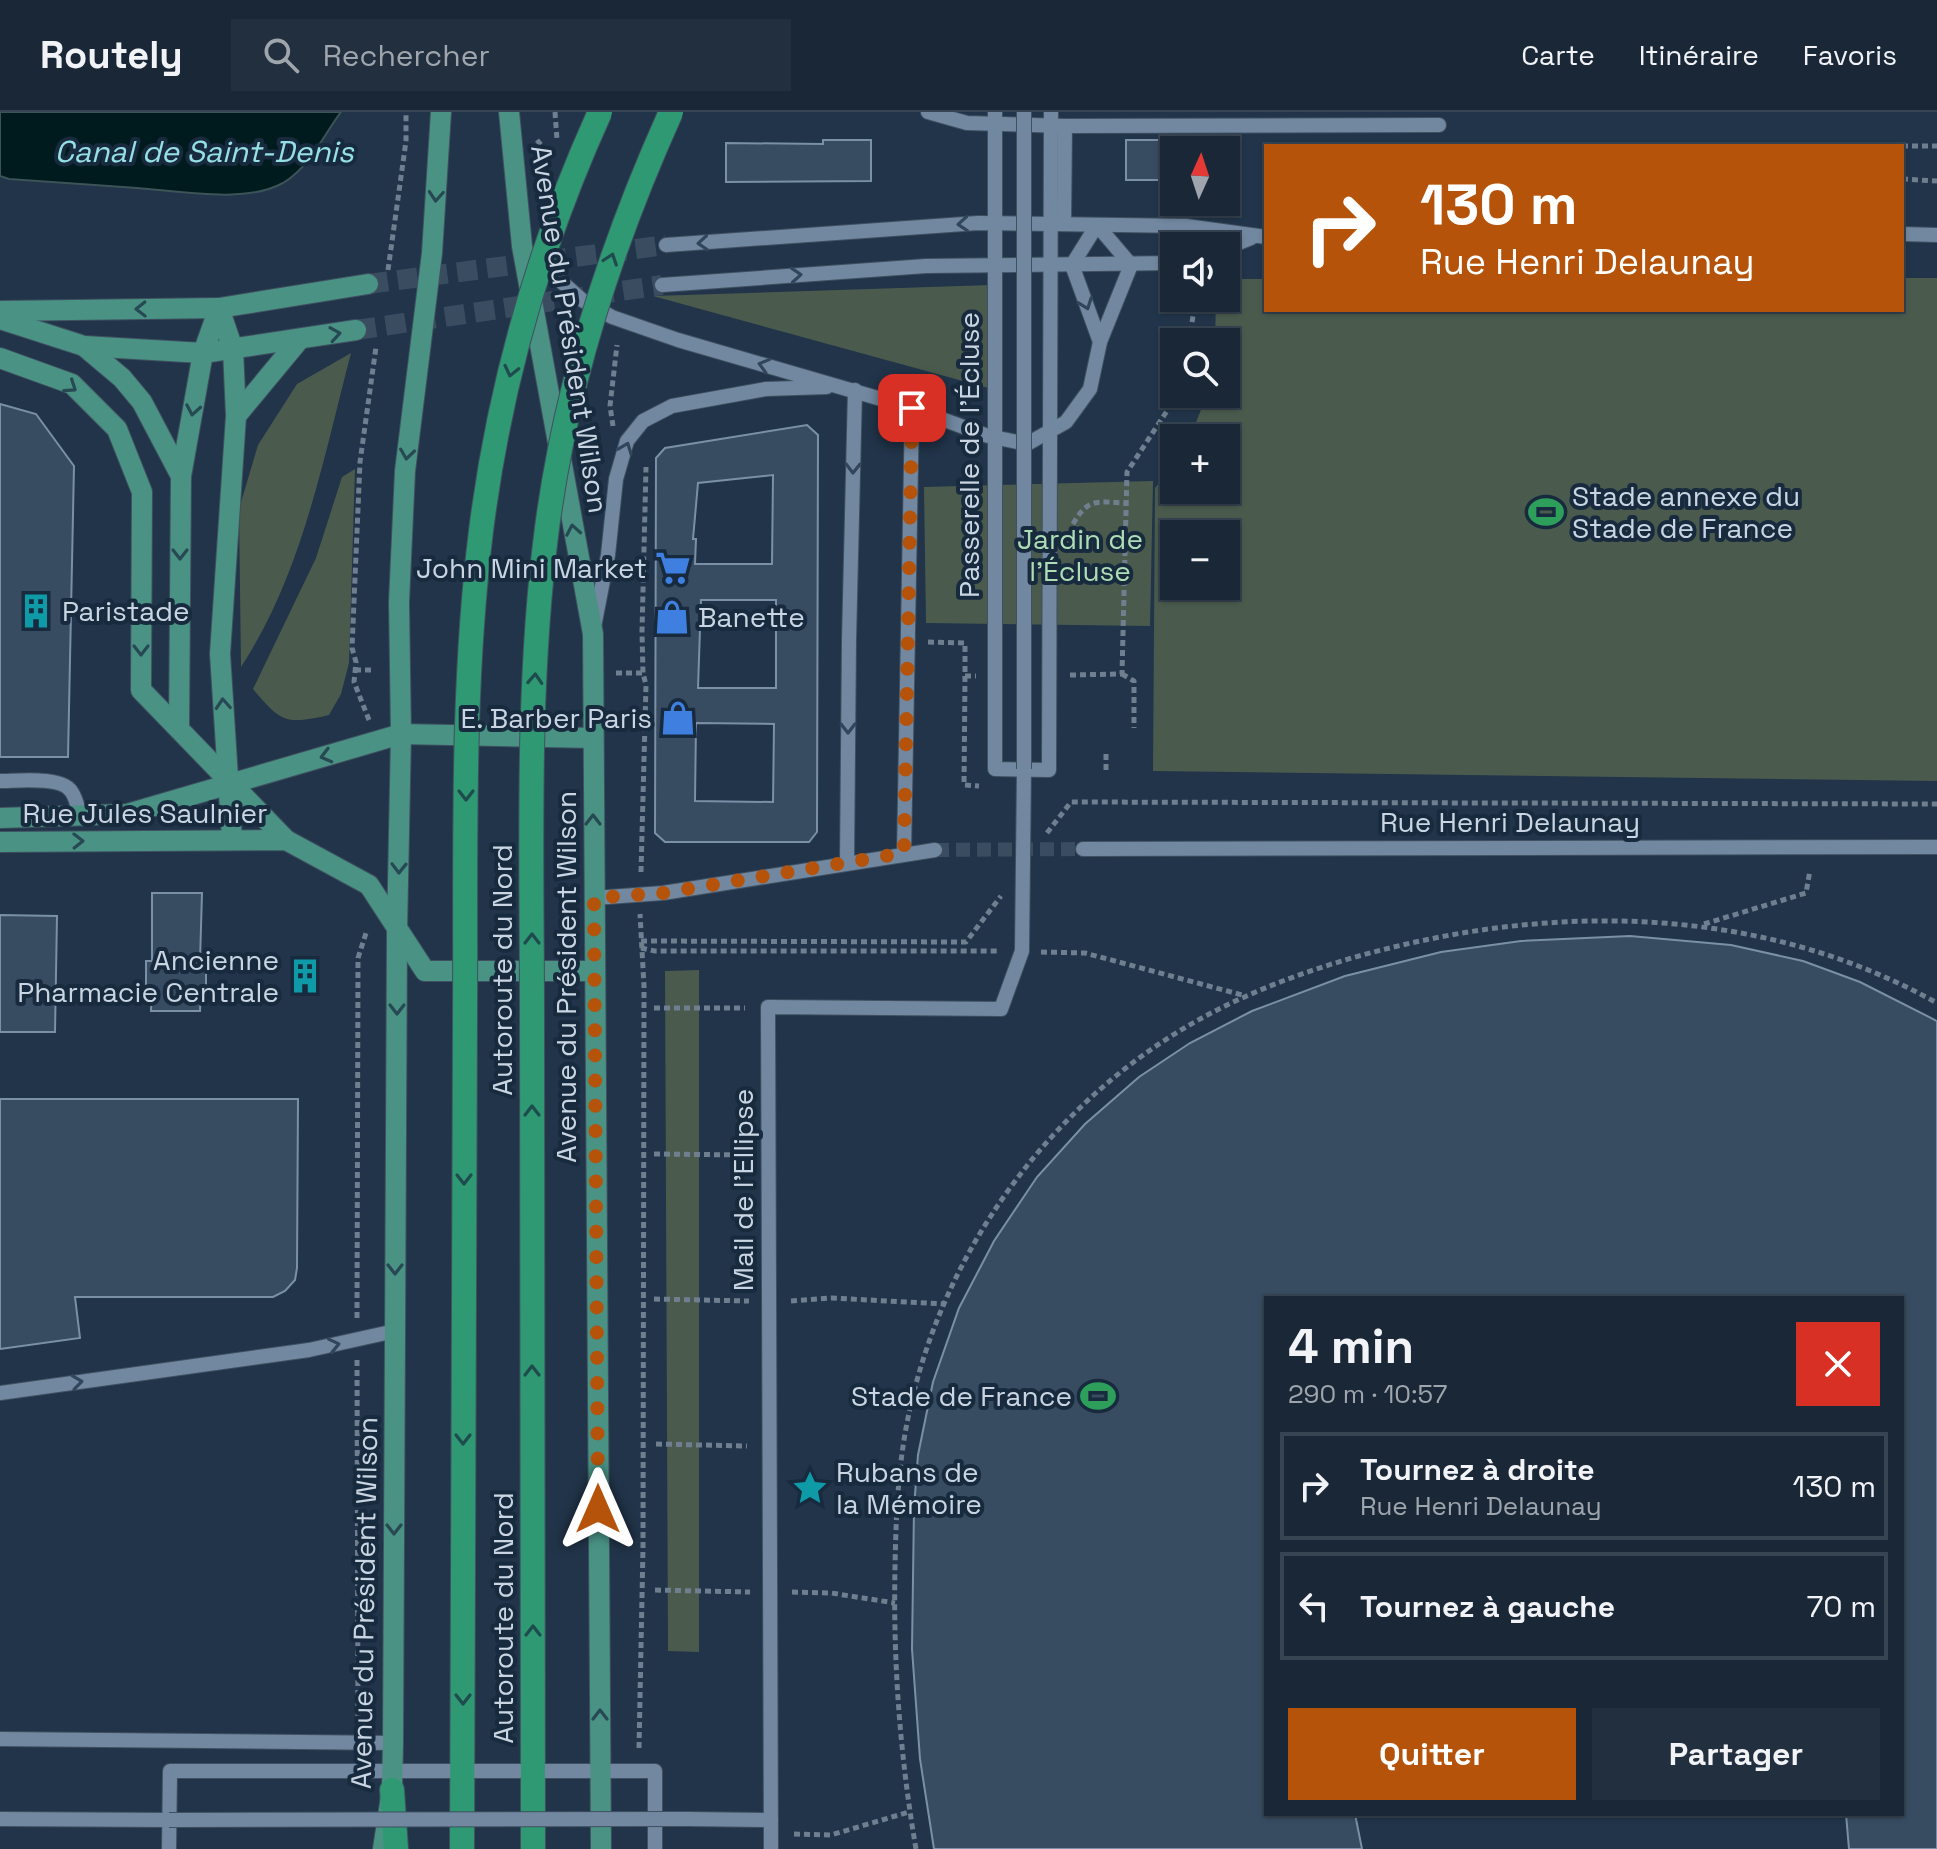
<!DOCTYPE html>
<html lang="fr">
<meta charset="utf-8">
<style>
:root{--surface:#192737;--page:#222f3f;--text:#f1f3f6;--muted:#9fa5ad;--line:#374452;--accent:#b45309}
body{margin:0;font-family:"Space Grotesk",sans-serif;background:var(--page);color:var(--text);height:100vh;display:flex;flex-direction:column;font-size:30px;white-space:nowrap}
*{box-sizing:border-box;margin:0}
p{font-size:26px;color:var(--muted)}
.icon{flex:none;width:44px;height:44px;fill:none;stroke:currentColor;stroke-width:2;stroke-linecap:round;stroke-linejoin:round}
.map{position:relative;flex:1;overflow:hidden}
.side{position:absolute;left:1264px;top:1184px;width:640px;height:520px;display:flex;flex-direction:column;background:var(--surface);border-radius:0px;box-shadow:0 2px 6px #0004,0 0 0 2px var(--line)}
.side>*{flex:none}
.top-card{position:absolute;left:1264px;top:32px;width:640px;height:168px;border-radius:0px;box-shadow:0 2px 6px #0004,0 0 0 2px var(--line);background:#b45309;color:#fff;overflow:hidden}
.needle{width:52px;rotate:3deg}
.buttons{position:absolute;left:1160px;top:24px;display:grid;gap:16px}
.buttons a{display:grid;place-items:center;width:80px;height:80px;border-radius:0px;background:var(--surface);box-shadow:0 2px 6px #0004,0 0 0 2px var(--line);font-size:40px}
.pin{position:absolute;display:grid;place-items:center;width:68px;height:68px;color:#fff;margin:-34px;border-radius:16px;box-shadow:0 4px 12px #0006}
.me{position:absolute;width:88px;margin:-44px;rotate:0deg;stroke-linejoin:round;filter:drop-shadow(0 0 6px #0008)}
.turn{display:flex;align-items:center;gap:28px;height:168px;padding:0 24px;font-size:36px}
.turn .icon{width:104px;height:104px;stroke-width:2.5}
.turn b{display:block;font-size:56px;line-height:68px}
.round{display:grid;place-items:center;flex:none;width:84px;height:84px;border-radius:0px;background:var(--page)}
.head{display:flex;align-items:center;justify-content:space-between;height:136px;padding:0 24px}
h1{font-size:48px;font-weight:800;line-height:60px}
.cta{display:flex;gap:16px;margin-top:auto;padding:16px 24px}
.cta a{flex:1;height:92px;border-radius:0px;background:var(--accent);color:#fff;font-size:32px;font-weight:800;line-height:92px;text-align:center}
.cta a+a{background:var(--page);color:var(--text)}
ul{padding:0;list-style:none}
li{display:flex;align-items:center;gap:24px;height:108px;margin:0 16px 12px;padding:0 8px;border:4px solid var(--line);border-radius:0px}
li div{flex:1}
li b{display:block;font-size:30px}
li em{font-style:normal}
header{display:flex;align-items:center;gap:48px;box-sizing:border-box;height:112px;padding:0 40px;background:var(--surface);border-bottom:2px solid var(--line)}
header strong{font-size:38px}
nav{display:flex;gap:44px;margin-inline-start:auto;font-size:28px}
.search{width:560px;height:72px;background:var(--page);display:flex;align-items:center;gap:20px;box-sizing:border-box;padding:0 28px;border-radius:0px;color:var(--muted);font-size:30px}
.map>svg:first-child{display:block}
.green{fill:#4a5b4d;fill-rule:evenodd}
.water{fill:#001b1d;stroke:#3c5358;stroke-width:2}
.building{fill:#384c61;stroke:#7990a7;stroke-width:2;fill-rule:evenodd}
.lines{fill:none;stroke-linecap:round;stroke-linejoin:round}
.minor-tunnel{stroke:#3a4c60;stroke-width:14;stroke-dasharray:14 7;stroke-linecap:butt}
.major-tunnel{stroke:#3a4c60;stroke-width:20;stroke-dasharray:20 10;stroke-linecap:butt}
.minor-casing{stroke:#3f5060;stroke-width:16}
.major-casing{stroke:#3f5060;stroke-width:22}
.highway-casing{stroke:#3f5060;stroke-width:26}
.path{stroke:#6f7f90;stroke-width:5;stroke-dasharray:6 4;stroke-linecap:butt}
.minor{stroke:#7288a0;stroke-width:14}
.major{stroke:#499284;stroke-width:20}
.highway{stroke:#2e9972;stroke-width:24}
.minor-bridge-casing{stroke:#3f5060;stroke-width:16;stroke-linecap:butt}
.highway-bridge-casing{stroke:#3f5060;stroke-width:26;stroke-linecap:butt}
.minor-bridge{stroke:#7288a0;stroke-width:14}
.highway-bridge{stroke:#2e9972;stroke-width:24}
.oneway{stroke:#264953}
.oneway2{stroke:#32465b}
.oneway3{stroke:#1e4b4e}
.route{stroke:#b45309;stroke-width:14;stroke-dasharray:0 25.2}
.labels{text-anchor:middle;stroke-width:8;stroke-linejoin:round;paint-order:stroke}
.street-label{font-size:28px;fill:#c9d5e2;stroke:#172a3e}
.poi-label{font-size:28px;fill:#c9d5e2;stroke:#172a3e;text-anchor:start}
.park-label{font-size:28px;fill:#aeddb5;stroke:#172a3e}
.water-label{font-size:30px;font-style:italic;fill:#96e0e5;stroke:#172a3e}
</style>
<header>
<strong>Routely</strong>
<div class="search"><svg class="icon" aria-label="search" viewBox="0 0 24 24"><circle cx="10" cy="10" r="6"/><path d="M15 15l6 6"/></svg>Rechercher</div>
<nav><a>Carte</a><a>Itinéraire</a><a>Favoris</a></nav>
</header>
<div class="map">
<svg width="1937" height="1737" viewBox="0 0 1937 1737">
<rect width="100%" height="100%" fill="#213449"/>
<g class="green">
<path d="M 1902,166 L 1937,166 L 1937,669 L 1153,659 L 1155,376 L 1174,352 L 1174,378 L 1226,378 L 1226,326 L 1190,326 L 1207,282 L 1226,282 L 1226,230 L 1215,230 L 1216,186 L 1226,186 L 1226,167 L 1266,167 L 1266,198 L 1902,198 ZM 1174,422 L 1226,422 L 1226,474 L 1174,474 Z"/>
<path d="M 991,173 L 992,277 L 653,184 Z"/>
<path d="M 351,241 C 323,348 302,462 241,555 L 239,397 L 258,333 L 297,272 Z"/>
<path d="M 355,357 L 349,551 L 341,582 L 329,603 C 285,613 281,610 253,577 L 316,446 L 342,365 Z"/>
<path d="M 1153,369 L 1150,514 L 926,511 L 924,375 Z"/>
<path d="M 699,858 L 699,1540 L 668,1539 L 665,859 Z"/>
</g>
<path class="water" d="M 0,0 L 341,0 C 323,24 310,55 283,71 C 245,92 180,79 137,76 C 95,73 52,70 9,67 L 0,64 Z"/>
<g class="building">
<path d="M 823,28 L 871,28 L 871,69 L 726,70 L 726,31 L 823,32 Z"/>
<rect x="1126" y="28" width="48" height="40"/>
<path d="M 0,292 L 36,302 L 74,354 L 68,645 L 0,645 Z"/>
<path d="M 807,313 L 818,323 L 817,720 L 809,730 L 665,730 L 655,721 L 656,346 L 665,336 ZM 773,363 L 772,452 L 695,452 L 696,427 L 693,427 L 698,371 ZM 701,488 L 776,488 L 776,576 L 698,576 ZM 696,611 L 774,612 L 773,690 L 695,689 Z"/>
<path d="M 152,781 L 202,781 L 200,849 L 206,849 L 206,876 L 201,876 L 200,899 L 151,899 L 152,875 L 146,875 L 146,849 L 152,849 Z"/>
<path d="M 0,803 L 57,804 L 55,920 L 0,920 Z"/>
<path d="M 1630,824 L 1731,833 L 1803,849 L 1860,870 L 1937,909 L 1937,1737 L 1849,1737 L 1846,1702 L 1902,1702 L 1902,1186 L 1266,1186 L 1266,1702 L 1355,1702 L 1362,1737 L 934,1737 L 920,1647 L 912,1537 L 914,1396 L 918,1343 L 933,1270 L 959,1196 L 994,1129 L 1037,1065 L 1085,1012 L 1139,965 L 1190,931 L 1252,899 L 1345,864 L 1441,840 L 1521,829 Z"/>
<path d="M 0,987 L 298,987 L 297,1156 L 295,1168 L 285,1179 L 273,1185 L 75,1185 L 80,1226 L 0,1237 Z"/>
</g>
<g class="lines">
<path class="minor-tunnel" d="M 935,738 L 1083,737"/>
<g class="major-tunnel">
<path d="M 368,172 L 666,133"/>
<path d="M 356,218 L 662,173"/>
</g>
<g class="minor-casing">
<g id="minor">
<path d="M 928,0 L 967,11 L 1065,14 L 1439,13"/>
<path d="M 995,0 L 995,657 L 1049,658 L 1051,0"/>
<path d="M 1064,112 L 1065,14"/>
<path d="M 1902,122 L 1937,123"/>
<path d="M 666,133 L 978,111 L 1186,114 L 1266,125"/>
<path d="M 1226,136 L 1251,126"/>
<path d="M 537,148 L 582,188 L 612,205 L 678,228 L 912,296 L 988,324 L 1027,332 L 1066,310 L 1090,277 L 1100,230 L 1131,153 L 1097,113"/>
<path d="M 1072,153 L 1100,230"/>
<path d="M 1072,153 L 1097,113"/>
<path d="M 662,173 L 926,154 L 1174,151"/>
<path d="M 595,510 L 608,443 L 616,367 L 627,329 L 643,309 L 672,294 L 766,277 L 827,275"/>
<path d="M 0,669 C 17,669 61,664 71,679 C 76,685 78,696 80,704"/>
<path d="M 1083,737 L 1937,735"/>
<path d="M 904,741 L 912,296"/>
<path d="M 847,750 L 849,528 L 855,278"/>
<path d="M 594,786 L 663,781 L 935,738"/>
<path d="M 0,1281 L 309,1238 L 395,1219"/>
<path d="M 0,1627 L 393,1631"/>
<path d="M 0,1707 L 169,1708"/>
<path d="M 687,1707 L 771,1708"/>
<path d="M 169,1737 L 170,1659 L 655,1659 L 655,1737"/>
<path d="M 771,1737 L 768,895 L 1001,897 L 1022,839 L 1024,657"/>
</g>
</g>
<g class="major-casing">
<g id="major">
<path d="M 509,0 L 522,134 L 593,522 L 601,1737"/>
<path d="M 219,196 L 233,237 L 236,304 L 220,542 L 232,727"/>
<path d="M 0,199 L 219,196 L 368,172"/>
<path d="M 0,207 L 84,234 L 203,241 L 356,218"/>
<path d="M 84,234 L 122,266 L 142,290 L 181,364"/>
<path d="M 0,246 L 72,272 L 117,317 L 142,380 L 141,578 L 286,728"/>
<path d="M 236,304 L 299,228"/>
<path d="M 179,617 L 181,364 L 203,241 L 219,196"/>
<path d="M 0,706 L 127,702 L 401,622 L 593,626"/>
<path d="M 0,730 L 286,728 L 369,773 L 425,859 L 594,859"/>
<path d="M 383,1737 L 392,1678 L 393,1631 L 397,819 L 401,622 L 399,490 L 405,359 L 432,141 L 441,0"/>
</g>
</g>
<g class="highway-casing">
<g id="highway">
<path d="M 532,905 L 533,1737"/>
<path d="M 392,1678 L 396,1737"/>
<path d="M 462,1737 L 465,905"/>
</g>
</g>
<g class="path">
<path d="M 555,0 L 557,28"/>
<path d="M 537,28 L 551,45"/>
<path d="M 1467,34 L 1642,34"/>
<path d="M 1902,34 L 1937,34"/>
<path d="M 1902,67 L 1937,69"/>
<path d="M 388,158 L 406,29 L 406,0"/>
<path d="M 1189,230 L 1193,204 L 1193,186"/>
<path d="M 613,314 L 610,294 L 617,233"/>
<path d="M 1073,412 C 1088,385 1098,390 1126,391"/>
<path d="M 928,530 L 965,531 L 965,564 L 976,564"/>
<path d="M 355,558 L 374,558"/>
<path d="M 616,561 L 643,561"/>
<path d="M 1122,562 L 1134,569 L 1134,616"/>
<path d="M 1070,563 L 1122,562 L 1127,360 L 1178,282"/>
<path d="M 965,564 L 964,673 L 979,674"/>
<path d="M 369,608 L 354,570 L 356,550 L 352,536 L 360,350 L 376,235"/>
<path d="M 1106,658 L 1106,640"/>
<path d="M 1047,721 L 1071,690 L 1937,692"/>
<path d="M 641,760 L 646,573 L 643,561 L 642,520 L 646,355"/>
<path d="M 1704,812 L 1806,781 L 1810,758"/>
<path d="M 641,829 L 966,830 L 1001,784"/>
<path d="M 641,836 L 655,839 L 999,839"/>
<path d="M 1041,840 L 1085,841 L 1246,884"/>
<path d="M 654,896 L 745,896"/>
<path d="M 654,1042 L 749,1043"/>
<path d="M 654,1187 L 749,1189"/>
<path d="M 791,1189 L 831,1186 L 944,1192"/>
<path d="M 357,1206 L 358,846 L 367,818"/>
<path d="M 357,1248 L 358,1610"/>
<path d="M 656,1332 L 747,1334"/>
<path d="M 655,1478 L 750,1480"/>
<path d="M 792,1480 L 831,1481 L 895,1491"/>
<path d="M 639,1636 L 643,1435 L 644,874 L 640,802"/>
<path d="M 794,1722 L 831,1723 L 909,1700"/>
<path d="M 916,1737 C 900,1644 893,1550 895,1455 C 896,1403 898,1352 909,1301 C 946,1127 1065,972 1225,894 C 1299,858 1381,835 1462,821 C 1625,794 1792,810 1937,891"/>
</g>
<use href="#minor" class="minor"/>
<use href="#major" class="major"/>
<use href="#highway" class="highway"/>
<g class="minor-bridge-casing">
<g id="minor-bridge">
<path d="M 1024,0 L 1024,657"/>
<path d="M 169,1708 L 687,1707"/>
</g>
</g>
<g class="highway-bridge-casing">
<g id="highway-bridge">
<path d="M 465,905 C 466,744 461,580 481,419 C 499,275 540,132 600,0"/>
<path d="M 532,905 C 532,742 526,577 547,416 C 566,271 611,133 671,0"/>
</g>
</g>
<use href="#minor-bridge" class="minor-bridge"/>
<use href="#highway-bridge" class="highway-bridge"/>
</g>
<defs><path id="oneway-chevron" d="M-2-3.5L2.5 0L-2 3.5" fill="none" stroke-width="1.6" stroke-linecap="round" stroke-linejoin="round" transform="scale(2)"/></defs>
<g class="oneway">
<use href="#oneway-chevron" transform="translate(436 84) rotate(94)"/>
<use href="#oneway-chevron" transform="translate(141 197) rotate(179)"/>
<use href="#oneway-chevron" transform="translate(335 222) rotate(-9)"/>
<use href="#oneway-chevron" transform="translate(71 275) rotate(34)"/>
<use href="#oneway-chevron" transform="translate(193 298) rotate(100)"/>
<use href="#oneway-chevron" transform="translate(407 342) rotate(98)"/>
<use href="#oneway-chevron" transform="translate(573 418) rotate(-100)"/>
<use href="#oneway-chevron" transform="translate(180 442) rotate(90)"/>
<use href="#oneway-chevron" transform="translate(141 538) rotate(90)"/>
<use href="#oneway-chevron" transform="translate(223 592) rotate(-94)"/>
<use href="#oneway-chevron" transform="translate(326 644) rotate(165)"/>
<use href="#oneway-chevron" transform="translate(593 708) rotate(-90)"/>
<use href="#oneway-chevron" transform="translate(78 729) rotate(-1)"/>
<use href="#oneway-chevron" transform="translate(399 756) rotate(91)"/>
<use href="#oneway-chevron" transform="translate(397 897) rotate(90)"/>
<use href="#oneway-chevron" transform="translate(395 1157) rotate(90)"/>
<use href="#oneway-chevron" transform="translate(394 1417) rotate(90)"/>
<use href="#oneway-chevron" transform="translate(600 1603) rotate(-90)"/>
</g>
<g class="oneway2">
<use href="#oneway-chevron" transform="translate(963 112) rotate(176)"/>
<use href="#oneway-chevron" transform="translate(703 131) rotate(176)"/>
<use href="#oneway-chevron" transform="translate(796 163) rotate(-4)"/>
<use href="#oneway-chevron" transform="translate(1086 192) rotate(70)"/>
<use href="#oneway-chevron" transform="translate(764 253) rotate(-164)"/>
<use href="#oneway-chevron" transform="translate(626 336) rotate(-69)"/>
<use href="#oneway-chevron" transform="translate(853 356) rotate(91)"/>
<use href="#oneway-chevron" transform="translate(848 616) rotate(90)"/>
<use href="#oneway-chevron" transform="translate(334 1233) rotate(-13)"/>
<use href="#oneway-chevron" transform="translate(77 1270) rotate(-8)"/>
</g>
<g class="oneway3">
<use href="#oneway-chevron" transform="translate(611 147) rotate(-71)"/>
<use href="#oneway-chevron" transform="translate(511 259) rotate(103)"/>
<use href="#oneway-chevron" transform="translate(535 567) rotate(-87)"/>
<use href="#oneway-chevron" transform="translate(466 683) rotate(90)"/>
<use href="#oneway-chevron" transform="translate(532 827) rotate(-90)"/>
<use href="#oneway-chevron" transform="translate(532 999) rotate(-90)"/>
<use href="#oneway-chevron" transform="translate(464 1067) rotate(90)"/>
<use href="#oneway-chevron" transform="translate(532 1259) rotate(-90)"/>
<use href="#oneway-chevron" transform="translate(463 1327) rotate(90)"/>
<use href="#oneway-chevron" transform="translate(533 1519) rotate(-90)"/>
<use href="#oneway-chevron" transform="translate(463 1587) rotate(90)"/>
</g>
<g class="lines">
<path class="route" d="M 598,1397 L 594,786 L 663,781 L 904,741 L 912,296"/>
</g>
<defs>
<g id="stadium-bare" transform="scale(2.76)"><path d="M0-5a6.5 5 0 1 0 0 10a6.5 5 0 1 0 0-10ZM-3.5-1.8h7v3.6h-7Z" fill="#2e9e5b" stroke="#172a3e" stroke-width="2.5" paint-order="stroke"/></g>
<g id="supermarket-bare" transform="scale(2.76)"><path d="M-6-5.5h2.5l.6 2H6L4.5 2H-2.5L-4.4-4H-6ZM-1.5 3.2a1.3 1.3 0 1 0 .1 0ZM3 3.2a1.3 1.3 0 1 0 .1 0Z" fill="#3f7fe0" stroke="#172a3e" stroke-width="2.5" paint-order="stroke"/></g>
<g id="building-bare" transform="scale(2.76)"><path d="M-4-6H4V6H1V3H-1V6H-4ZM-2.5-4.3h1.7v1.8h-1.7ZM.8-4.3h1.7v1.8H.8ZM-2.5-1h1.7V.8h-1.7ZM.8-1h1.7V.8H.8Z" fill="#0f9aa8" stroke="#172a3e" stroke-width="2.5" paint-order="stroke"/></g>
<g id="shop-bare" transform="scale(2.76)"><path d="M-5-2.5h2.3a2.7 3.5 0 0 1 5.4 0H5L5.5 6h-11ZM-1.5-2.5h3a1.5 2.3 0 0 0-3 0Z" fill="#3f7fe0" stroke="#172a3e" stroke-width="2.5" paint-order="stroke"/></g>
<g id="sight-bare" transform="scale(2.76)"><path d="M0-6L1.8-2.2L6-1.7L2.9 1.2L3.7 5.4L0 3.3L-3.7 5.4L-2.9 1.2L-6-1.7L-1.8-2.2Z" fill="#0f9aa8" stroke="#172a3e" stroke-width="2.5" paint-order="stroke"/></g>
</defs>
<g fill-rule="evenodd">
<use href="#stadium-bare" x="1546" y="400"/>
<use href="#supermarket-bare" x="673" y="456"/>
<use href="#building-bare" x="36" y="499"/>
<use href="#shop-bare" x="672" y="505"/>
<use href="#shop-bare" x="678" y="606"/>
<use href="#building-bare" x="305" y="864"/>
<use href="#stadium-bare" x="1098" y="1284"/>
<use href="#sight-bare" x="810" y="1376"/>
</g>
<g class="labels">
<g class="street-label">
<text transform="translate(570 217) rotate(81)" y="10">Avenue du Président Wilson</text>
<text transform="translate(969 343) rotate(-90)" y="10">Passerelle de l'Écluse</text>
<text x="145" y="711">Rue Jules Saulnier</text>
<text x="1510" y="720">Rue Henri Delaunay</text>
<text transform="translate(502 858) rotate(-90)" y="10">Autoroute du Nord</text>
<text transform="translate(566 865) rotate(-90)" y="10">Avenue du Président Wilson</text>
<text transform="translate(743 1078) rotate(-90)" y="10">Mail de l'Ellipse</text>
<text transform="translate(364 1491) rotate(-89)" y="10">Avenue du Président Wilson</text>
<text transform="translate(503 1506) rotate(-90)" y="10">Autoroute du Nord</text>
</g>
<g class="poi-label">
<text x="1572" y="394">Stade annexe du<tspan x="1572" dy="32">Stade de France</tspan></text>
<text x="647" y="466" text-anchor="end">John Mini Market</text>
<text x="62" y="509">Paristade</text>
<text x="698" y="515">Banette</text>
<text x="652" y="616" text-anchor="end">E. Barber Paris</text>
<text x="279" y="858" text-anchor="end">Ancienne<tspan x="279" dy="32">Pharmacie Centrale</tspan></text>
<text x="1072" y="1294" text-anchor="end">Stade de France</text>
<text x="836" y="1370">Rubans de<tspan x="836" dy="32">la Mémoire</tspan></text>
</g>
<g class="park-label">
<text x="1080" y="437">Jardin de<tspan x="1080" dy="32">l'Écluse</tspan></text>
</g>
<g class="water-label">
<text x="204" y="50">Canal de Saint-Denis</text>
</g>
</g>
</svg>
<div class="buttons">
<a><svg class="needle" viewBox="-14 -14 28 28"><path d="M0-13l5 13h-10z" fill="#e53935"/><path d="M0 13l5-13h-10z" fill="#9fa5ad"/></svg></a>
<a><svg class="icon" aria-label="sound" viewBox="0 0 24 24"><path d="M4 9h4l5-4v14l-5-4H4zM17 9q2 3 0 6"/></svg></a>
<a><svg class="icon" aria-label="search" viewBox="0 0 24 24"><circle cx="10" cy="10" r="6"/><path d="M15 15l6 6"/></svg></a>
<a>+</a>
<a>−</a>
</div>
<div class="pin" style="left:912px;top:296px;background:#d93025"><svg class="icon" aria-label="arrive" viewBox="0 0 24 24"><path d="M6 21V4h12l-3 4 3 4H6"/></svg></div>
<svg class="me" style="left:598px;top:1397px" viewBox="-20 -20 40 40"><path d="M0-17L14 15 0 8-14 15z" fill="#b45309" stroke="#fff" stroke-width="4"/></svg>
<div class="top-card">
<div class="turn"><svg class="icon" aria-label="right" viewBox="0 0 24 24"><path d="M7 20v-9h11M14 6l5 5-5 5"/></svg><div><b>130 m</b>Rue Henri Delaunay</div></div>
</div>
<section class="side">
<div class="head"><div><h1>4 min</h1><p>290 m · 10:57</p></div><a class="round" style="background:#d93025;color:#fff"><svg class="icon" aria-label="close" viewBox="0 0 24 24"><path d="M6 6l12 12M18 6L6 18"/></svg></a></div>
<ul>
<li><svg class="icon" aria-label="right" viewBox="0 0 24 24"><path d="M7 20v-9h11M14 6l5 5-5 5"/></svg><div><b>Tournez à droite</b><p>Rue Henri Delaunay</p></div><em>130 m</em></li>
<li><svg class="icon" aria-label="left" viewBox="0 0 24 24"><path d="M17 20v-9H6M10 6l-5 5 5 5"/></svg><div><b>Tournez à gauche</b></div><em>70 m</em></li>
</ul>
<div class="cta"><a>Quitter</a><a>Partager</a></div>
</section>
</div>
